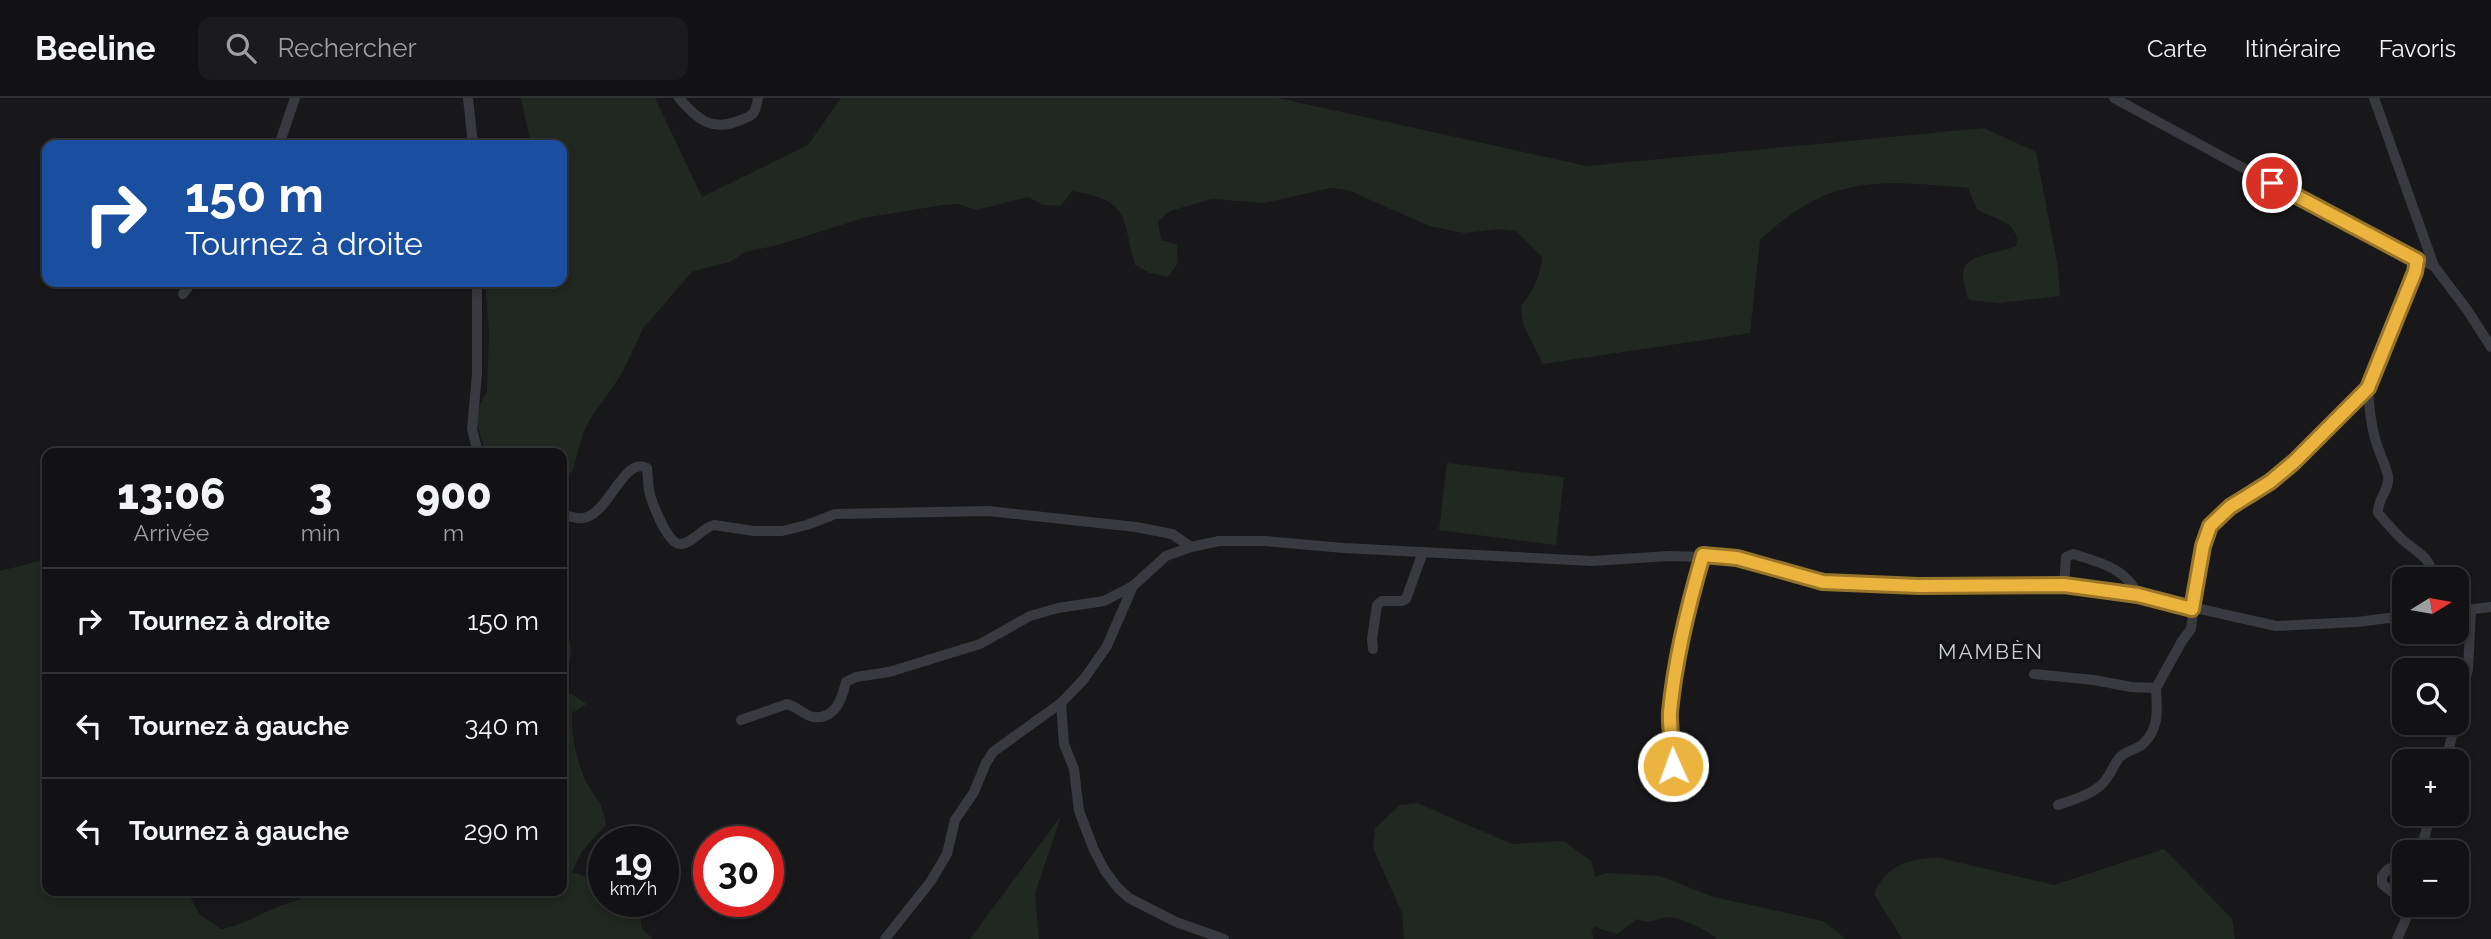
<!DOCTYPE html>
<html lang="fr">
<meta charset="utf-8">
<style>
:root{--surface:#121214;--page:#1b1b1d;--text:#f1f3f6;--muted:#9c9ea0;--line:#313234}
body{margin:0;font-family:Raleway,sans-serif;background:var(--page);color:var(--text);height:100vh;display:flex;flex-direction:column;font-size:26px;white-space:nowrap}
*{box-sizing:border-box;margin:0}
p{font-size:23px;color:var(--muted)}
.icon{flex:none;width:38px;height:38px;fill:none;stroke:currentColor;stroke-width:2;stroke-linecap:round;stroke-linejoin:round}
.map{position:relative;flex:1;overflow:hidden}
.drawer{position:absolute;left:42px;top:350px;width:525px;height:448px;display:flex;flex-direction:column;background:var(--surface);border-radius:14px;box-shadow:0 4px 10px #0003,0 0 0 2px var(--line)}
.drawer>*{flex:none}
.top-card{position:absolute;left:42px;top:42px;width:525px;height:147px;border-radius:14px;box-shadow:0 4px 10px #0003,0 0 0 2px var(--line);background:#1a4fa0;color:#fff;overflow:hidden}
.needle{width:46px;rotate:79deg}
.buttons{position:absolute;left:2392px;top:469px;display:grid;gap:14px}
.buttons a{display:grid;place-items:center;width:77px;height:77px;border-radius:14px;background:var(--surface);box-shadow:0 4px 10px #0003,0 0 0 2px var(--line);font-size:35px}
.speed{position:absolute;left:588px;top:728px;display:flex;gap:14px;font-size:35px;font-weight:700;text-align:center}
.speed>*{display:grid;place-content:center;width:91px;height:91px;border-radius:50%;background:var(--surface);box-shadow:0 4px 10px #0003,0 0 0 2px var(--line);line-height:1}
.speed small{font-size:18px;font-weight:400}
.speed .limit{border:10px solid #d22;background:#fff;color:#111}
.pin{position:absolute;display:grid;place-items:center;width:60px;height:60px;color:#fff;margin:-30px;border:4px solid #fff;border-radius:50%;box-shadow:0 2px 7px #0007}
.me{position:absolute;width:77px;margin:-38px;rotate:358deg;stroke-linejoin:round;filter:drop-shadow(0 0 5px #0008)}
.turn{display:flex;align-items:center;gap:24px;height:147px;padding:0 28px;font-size:32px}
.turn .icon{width:91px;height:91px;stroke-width:2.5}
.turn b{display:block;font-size:49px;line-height:60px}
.eta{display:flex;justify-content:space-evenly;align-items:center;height:119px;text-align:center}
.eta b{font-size:42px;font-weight:800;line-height:49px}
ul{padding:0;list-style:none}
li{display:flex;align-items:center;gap:21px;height:105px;padding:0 28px;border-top:2px solid var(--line)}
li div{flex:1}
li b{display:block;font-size:26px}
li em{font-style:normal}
header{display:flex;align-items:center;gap:42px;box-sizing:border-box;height:98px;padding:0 35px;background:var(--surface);border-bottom:2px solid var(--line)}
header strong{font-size:33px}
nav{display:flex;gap:38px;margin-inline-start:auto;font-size:24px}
.search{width:490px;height:63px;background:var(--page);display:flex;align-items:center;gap:18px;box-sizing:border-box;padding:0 24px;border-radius:14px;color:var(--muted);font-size:26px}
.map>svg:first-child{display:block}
.green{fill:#202821}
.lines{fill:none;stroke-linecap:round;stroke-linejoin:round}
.minor{stroke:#393a3f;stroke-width:10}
.route-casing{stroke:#997529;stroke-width:18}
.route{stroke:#ebb43f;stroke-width:12}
.labels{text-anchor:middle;stroke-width:7;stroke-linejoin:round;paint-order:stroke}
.quarter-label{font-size:21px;letter-spacing:2px;fill:#ccced6;stroke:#131315}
</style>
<header>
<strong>Beeline</strong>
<div class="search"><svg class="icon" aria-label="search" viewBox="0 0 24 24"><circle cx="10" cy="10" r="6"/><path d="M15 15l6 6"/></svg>Rechercher</div>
<nav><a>Carte</a><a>Itinéraire</a><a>Favoris</a></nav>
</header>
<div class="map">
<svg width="2491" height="841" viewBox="0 0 2491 841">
<rect width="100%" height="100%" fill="#18181a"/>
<g class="green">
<path d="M 521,0 L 655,0 L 702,99 L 808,47 L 841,0 L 1278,0 L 1587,68 L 1984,30 L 2036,54 L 2058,170 L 2060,198 L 2000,205 L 1970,202 L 1967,199 C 1966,192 1963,184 1963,176 C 1963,155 2001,156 2016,148 C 2022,125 1994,120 1977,112 L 1968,90 C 1878,82 1830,76 1760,142 L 1750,235 L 1543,266 L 1523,226 L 1521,208 C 1534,192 1540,180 1542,159 L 1516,133 L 1498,131 L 1464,135 L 1429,128 L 1348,92 L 1331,90 L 1264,105 L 1212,101 L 1170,113 L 1158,124 L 1161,142 L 1177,147 L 1178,165 L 1168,179 L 1150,175 L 1135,167 C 1122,117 1129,102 1072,93 L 1061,108 L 1044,107 L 1028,99 L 976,112 L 959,106 L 943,107 L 863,120 L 778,147 L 745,154 L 730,164 L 693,173 L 644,229 L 621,277 L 590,321 L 582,338 L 573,372 L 562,386 L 562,355 L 486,355 L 476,324 L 480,306 L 487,294 L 489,235 L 485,184 L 562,184 L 562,47 L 531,47 Z"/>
<path d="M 1447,365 L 1564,379 L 1556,447 L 1439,432 Z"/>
<path d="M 47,461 L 47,793 L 187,793 L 199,816 L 221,831 C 246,827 258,816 280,808 C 292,803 302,803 311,793 L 562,793 L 562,596 L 571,596 L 587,606 L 572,615 C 571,636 576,661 585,681 C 594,701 603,702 606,727 L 582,753 L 572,774 L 588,779 L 604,773 L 604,803 L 638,803 L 642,831 L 653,841 L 0,841 L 0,473 Z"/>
<path d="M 562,528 C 574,543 574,559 564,575 L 562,574 Z"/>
<path d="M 1417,705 L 1512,746 L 1564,743 L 1591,763 L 1595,779 L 1607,775 L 1660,778 L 1714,799 L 1823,823 L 1846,841 L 1717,841 C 1711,834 1681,820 1670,819 C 1657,819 1650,828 1637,821 L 1617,836 L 1595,829 L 1591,832 L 1594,841 L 1404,841 L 1402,815 L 1373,750 L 1375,730 L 1400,707 Z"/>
<path d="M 1061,718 L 1035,795 L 1039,841 L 970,841 Z"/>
<path d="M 2164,751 L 2232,821 L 2235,841 L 1902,841 L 1874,796 C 1886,766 1911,760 1940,760 L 2054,787 Z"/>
</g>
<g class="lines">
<g class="minor">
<path d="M 468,0 L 473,47"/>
<path d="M 679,0 C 696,20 711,34 738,23 C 754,17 755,17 758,0"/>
<path d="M 2114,0 L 2385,147 L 2434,168 L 2468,213 L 2491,249"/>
<path d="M 2374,0 L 2434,168"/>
<path d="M 279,47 L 295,0"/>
<path d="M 477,184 L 477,276 L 472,331 L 478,355"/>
<path d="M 183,196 L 192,184"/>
<path d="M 2368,290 C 2369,306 2370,324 2375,340 C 2378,353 2385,365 2388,378 C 2390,392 2377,401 2378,415 C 2386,424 2395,435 2404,443 C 2420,457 2431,458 2432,481"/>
<path d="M 562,416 C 568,418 577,421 583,420 C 608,418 624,357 647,370 C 648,379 648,389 650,397 C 654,409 668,447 681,446 C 693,445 702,430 714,427 L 754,433 L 782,433 L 807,427 L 835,416 L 988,413 L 1136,429 L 1172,436 L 1191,449"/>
<path d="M 2064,487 L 2066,459 L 2073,456 C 2099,464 2126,470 2138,497"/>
<path d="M 2457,513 L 2491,509"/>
<path d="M 1373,551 L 1372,541 L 1377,507 L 1382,503 L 1402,503 L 1406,501 L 1423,454"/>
<path d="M 2034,576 L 2094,582 L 2131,589 L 2156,590 L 2182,543 L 2191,531 L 2199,467 L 2210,428 L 2230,409 L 2270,384 L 2294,364 L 2368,290 L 2407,195 L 2417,162"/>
<path d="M 1061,605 L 1064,646 L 1074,671 L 1079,713 L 1094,752 L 1105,773 L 1118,790 L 1129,800 L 1176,824 L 1224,841"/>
<path d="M 2457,616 L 2468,571 L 2471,512"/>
<path d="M 741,622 L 787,606 C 796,608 804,617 813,619 C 835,622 842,601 846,584 L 856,579 L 889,574 L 980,546 L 1030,518 L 1058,510 L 1104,503 L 1133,488"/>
<path d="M 2446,663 L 2455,625"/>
<path d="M 1673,669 C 1673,650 1669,632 1670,614 C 1674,561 1688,508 1702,457"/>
<path d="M 2058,707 C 2072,702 2091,697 2102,686 C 2110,679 2113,667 2120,659 C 2127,652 2136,652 2143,646 C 2160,631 2157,610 2156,590"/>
<path d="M 2420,754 L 2431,716"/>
<path d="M 2404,766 L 2388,771 L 2382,778 L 2382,786 L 2404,803"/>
<path d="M 885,841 L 931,783 L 947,756 L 955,722 L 974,694 L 986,665 L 993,654 L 1061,605 L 1084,581 L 1107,548 L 1133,488 L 1166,458 L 1191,449 L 1219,443 L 1265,443 L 1344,450 L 1592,463 L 1669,458 L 1736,460 L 1823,484 L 1919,488 L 2064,487 L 2138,497 L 2276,528 L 2357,524 L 2404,518"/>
<path d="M 2397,841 L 2406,821 L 2407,807"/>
</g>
</g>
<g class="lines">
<g class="route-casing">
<path id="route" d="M 1673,668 C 1674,650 1669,632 1670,614 C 1675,561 1688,508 1703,457 L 1737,460 L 1823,484 L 1919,488 L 2064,487 L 2138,497 L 2192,511 L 2203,448 L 2210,428 L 2230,409 L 2270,384 L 2294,364 L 2368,290 L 2415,174 L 2417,162 L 2272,85"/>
</g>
<use href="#route" class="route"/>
</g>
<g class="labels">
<g class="quarter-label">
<text x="1991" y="561">MAMBÈN</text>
</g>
</g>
</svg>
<div class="buttons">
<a><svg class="needle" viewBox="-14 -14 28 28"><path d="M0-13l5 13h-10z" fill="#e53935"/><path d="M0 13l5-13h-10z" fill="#9c9ea0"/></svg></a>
<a><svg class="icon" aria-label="search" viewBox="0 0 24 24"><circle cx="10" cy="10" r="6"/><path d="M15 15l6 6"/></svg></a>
<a>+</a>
<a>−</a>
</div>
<div class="speed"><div>19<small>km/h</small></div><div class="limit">30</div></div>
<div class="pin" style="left:2272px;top:85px;background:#d93025"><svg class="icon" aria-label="arrive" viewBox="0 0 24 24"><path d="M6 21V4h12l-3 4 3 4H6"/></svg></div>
<svg class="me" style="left:1673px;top:668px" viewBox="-20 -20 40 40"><circle r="17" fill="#ebb43f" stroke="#fff" stroke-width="3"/><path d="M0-11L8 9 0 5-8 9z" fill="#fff"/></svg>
<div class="top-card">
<div class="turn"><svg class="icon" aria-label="right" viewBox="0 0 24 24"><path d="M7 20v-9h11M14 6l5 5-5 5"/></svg><div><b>150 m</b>Tournez à droite</div></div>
</div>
<section class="drawer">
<div class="eta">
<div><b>13:06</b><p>Arrivée</p></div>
<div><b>3</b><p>min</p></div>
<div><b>900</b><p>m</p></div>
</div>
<ul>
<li><svg class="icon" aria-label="right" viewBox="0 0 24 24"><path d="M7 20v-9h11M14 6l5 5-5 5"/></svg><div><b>Tournez à droite</b></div><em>150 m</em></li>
<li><svg class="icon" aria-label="left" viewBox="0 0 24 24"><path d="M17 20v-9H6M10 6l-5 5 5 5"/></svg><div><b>Tournez à gauche</b></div><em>340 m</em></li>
<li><svg class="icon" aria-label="left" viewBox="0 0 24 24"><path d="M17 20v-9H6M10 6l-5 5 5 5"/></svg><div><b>Tournez à gauche</b></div><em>290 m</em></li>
</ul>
</section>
</div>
